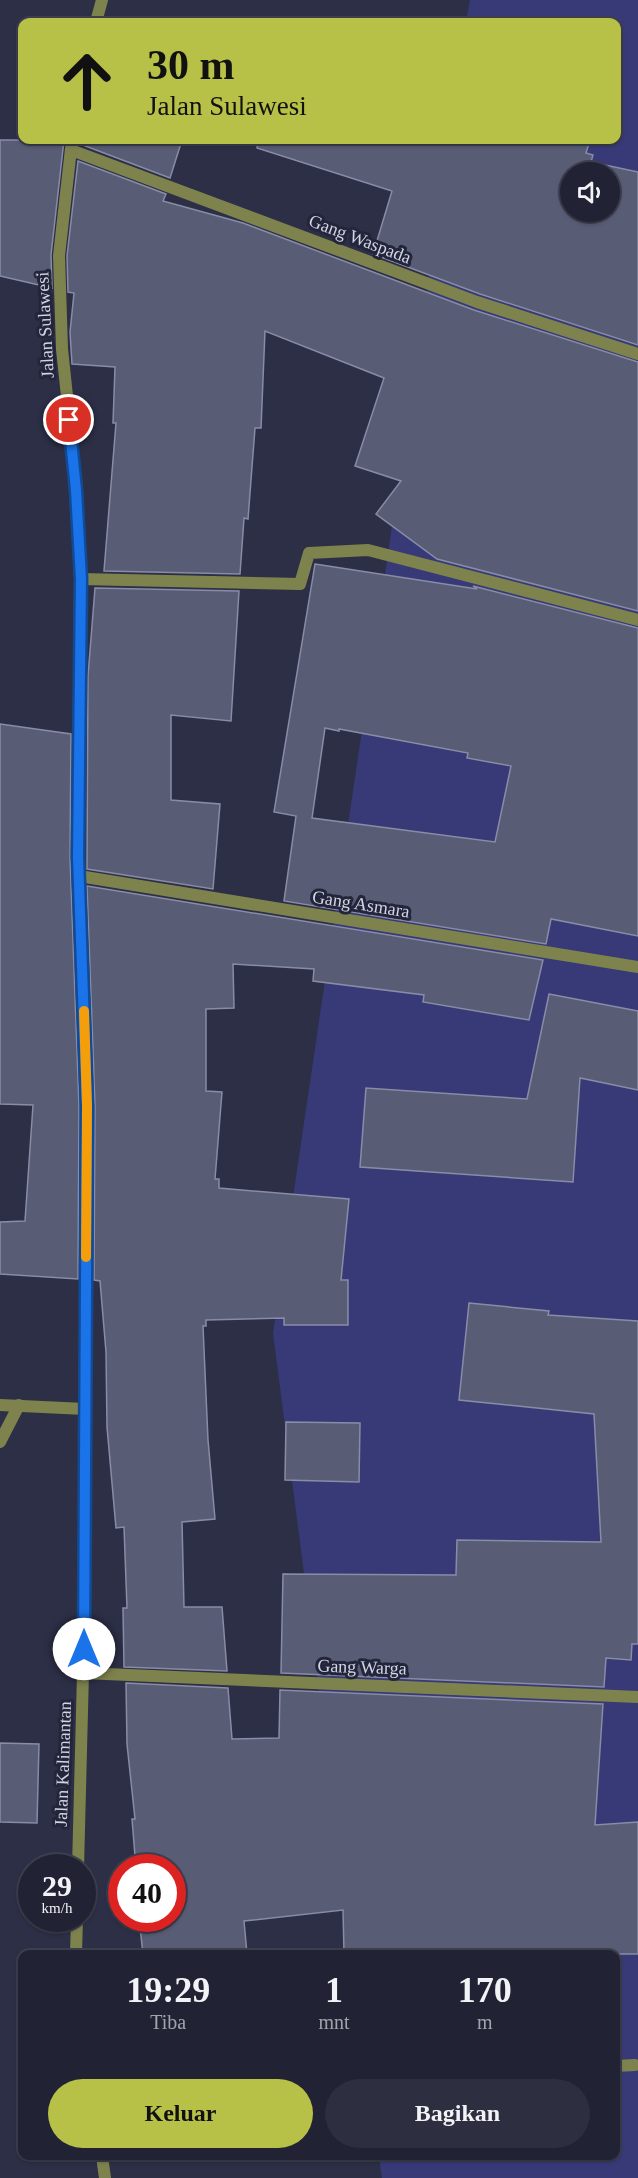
<!DOCTYPE html>
<html lang="id">
<style>
:root{--surface:#212334;--page:#2d2f40;--text:#f1f3f6;--muted:#a2a4ac;--line:#3e404f;--accent:#b8c147}
body{margin:0;font-family:Georgia,serif;background:var(--page);color:var(--text);height:100vh;display:flex;flex-direction:column;font-size:22px;white-space:nowrap}
*{box-sizing:border-box;margin:0}
p{font-size:20px;color:var(--muted)}
.icon{flex:none;width:33px;height:33px;fill:none;stroke:currentColor;stroke-width:2;stroke-linecap:round;stroke-linejoin:round}
.map{position:relative;flex:1;overflow:hidden}
.details{position:absolute;left:18px;top:1950px;width:602px;height:210px;display:flex;flex-direction:column;background:var(--surface);border-radius:12px;box-shadow:0 2px 4px #0004,0 0 0 2px var(--line)}
.details>*{flex:none}
.hud{position:absolute;left:18px;top:18px;width:603px;height:126px;border-radius:12px;box-shadow:0 2px 4px #0004,0 0 0 2px var(--line);background:#b8c147;color:#111;overflow:hidden}
.buttons{position:absolute;left:560px;top:162px;display:grid;gap:12px}
.buttons a{display:grid;place-items:center;width:60px;height:60px;border-radius:50%;background:var(--surface);box-shadow:0 2px 4px #0004,0 0 0 2px var(--line);font-size:30px}
.speed{position:absolute;left:18px;top:1854px;display:flex;gap:12px;font-size:30px;font-weight:700;text-align:center}
.speed>*{display:grid;place-content:center;width:78px;height:78px;border-radius:50%;background:var(--surface);box-shadow:0 2px 4px #0004,0 0 0 2px var(--line);line-height:1}
.speed small{font-size:15px;font-weight:400}
.speed .limit{border:9px solid #d22;background:#fff;color:#111}
.pin{position:absolute;display:grid;place-items:center;width:51px;height:51px;color:#fff;margin:-26px;border:3px solid #fff;border-radius:50%;box-shadow:0 2px 6px #0007}
.me{position:absolute;width:66px;margin:-33px;rotate:0deg;stroke-linejoin:round;filter:drop-shadow(0 0 4px #0008)}
.turn{display:flex;align-items:center;gap:21px;height:126px;padding:0 30px;font-size:27px}
.turn .icon{width:78px;height:78px;stroke-width:2.5}
.turn b{display:block;font-size:42px;line-height:51px}
.eta{display:flex;justify-content:space-evenly;align-items:center;height:102px;text-align:center}
.eta b{font-size:36px;font-weight:700;line-height:42px}
.button{display:flex;gap:12px;margin-top:auto;padding:12px 30px}
.button a{flex:1;height:69px;border-radius:36px;background:var(--accent);color:#111;font-size:24px;font-weight:700;line-height:69px;text-align:center}
.button a+a{background:var(--page);color:var(--text)}
.map>svg:first-child{display:block}
.green{fill:#373a77;fill-rule:evenodd}
.building{fill:#585c75;stroke:#888ca7;stroke-width:1.5;fill-rule:evenodd}
.lines{fill:none;stroke-linecap:round;stroke-linejoin:round}
.service{stroke:#7e834d;stroke-width:12}
.minor{stroke:#7e834d;stroke-width:12}
.tertiary{stroke:#7e834d;stroke-width:12}
.route-casing{stroke:#114b97;stroke-width:15}
.route{stroke:#1a73e8;stroke-width:10}
.slow{stroke:#f59e0b;stroke-width:10}
.labels{text-anchor:middle;stroke-width:6;stroke-linejoin:round;paint-order:stroke}
.street-label{font-size:18px;fill:#d3d5e4;stroke:#23253b}
</style>
<div class="map">
<svg width="638" height="2178" viewBox="0 0 638 2178">
<rect width="100%" height="100%" fill="#2c2f46"/>
<path class="green" d="M 470,0 L 638,0 L 638,2178 L 382,2178 L 379,2156 L 615,2156 L 615,1954 L 353,1954 L 273,1333 L 449,140 L 616,140 L 616,22 L 466,22 ZM 570,172 L 609,172 L 609,212 L 570,212 Z"/>
<g class="building">
<path d="M 0,140 L 64,140 L 51,255 L 52,288 L 0,276 Z"/>
<path d="M 80,140 L 182,140 L 170,178 L 80,144 Z"/>
<path d="M 258,140 L 590,140 L 586,153 L 593,155 L 591,162 L 638,172 L 638,345 L 480,294 L 373,254 L 392,191 L 257,148 ZM 570,172 L 609,172 L 609,212 L 570,212 Z"/>
<path d="M 78,161 L 166,194 L 163,201 L 243,223 L 474,310 L 638,362 L 638,611 L 437,559 L 376,514 L 401,481 L 355,466 L 384,378 L 265,331 L 261,428 L 255,428 L 248,519 L 244,518 L 240,574 L 104,571 L 116,423 L 113,423 L 115,367 L 72,364 L 70,332 L 74,293 L 68,292 L 67,256 Z"/>
<path d="M 315,564 L 477,589 L 473,586 L 638,628 L 638,936 L 551,919 L 546,944 L 284,901 L 296,816 L 274,812 ZM 325,728 L 339,731 L 339,729 L 468,753 L 467,758 L 511,766 L 495,842 L 312,818 Z"/>
<path d="M 95,588 L 239,591 L 231,721 L 171,715 L 171,800 L 220,804 L 213,889 L 87,869 L 88,676 Z"/>
<path d="M 0,724 L 71,734 L 70,857 L 79,1106 L 78,1279 L 0,1274 L 0,1222 L 25,1221 L 33,1105 L 0,1104 Z"/>
<path d="M 87,886 L 543,960 L 529,1020 L 423,1002 L 424,995 L 313,981 L 314,969 L 233,964 L 234,1008 L 206,1009 L 206,1091 L 222,1092 L 215,1179 L 219,1179 L 219,1188 L 349,1199 L 341,1280 L 348,1280 L 348,1325 L 284,1325 L 284,1318 L 206,1320 L 206,1326 L 203,1326 L 208,1440 L 215,1519 L 182,1522 L 184,1607 L 222,1607 L 227,1671 L 124,1667 L 123,1608 L 127,1608 L 124,1527 L 116,1528 L 107,1427 L 106,1352 L 100,1281 L 94,1280 L 95,1106 Z"/>
<path d="M 549,994 L 638,1011 L 638,1090 L 580,1078 L 573,1182 L 360,1167 L 366,1088 L 527,1099 Z"/>
<path d="M 469,1303 L 549,1311 L 548,1315 L 638,1321 L 638,1644 L 632,1644 L 631,1660 L 606,1658 L 604,1687 L 281,1673 L 283,1574 L 456,1575 L 457,1540 L 601,1542 L 594,1414 L 459,1400 Z"/>
<path d="M 286,1422 L 360,1423 L 359,1482 L 285,1480 Z"/>
<path d="M 126,1683 L 228,1688 L 232,1739 L 279,1738 L 280,1690 L 603,1704 L 595,1825 L 638,1822 L 638,1954 L 344,1954 L 343,1910 L 244,1921 L 247,1954 L 143,1954 L 139,1918 L 172,1918 L 172,1868 L 136,1868 L 132,1819 L 135,1819 L 127,1744 Z"/>
<path d="M 0,1743 L 39,1744 L 37,1823 L 0,1822 Z"/>
</g>
<g class="lines">
<g class="service">
<path d="M 71,150 L 477,302 L 638,354"/>
<path d="M 80,579 L 300,584 L 309,553 L 368,550 L 638,620"/>
<path d="M 79,876 L 638,967"/>
<path d="M 83,1673 L 638,1697"/>
<path d="M 615,2066 L 635,2065"/>
</g>
<g class="minor">
<path d="M 0,1405 L 85,1409"/>
<path d="M 0,1442 L 19,1405"/>
</g>
<g class="tertiary">
<path d="M 96,22 L 102,0"/>
<path d="M 72,140 L 59,256 L 62,349 L 77,490 L 80,579 L 78,857 L 87,1106 L 83,1673 L 78,1868"/>
<path d="M 76,1954 L 77,1918"/>
<path d="M 102,2156 L 105,2178"/>
</g>
</g>
<g class="lines">
<g class="route-casing">
<path id="route" d="M 69,420 L 76,490 L 81,579 L 78,857 L 87,1106 L 84,1649"/>
</g>
<use href="#route" class="route"/>
<path class="slow" d="M 84,1011 L 87,1106 L 86,1257"/>
</g>
<g class="labels">
<g class="street-label">
<text transform="translate(360 239) rotate(21)" y="6">Gang Waspada</text>
<text transform="translate(45 325) rotate(-93)" y="6">Jalan Sulawesi</text>
<text transform="translate(361 904) rotate(9)" y="6">Gang Asmara</text>
<text transform="translate(362 1667) rotate(2)" y="6">Gang Warga</text>
<text transform="translate(63 1764) rotate(-88)" y="6">Jalan Kalimantan</text>
</g>
</g>
</svg>
<div class="buttons">
<a><svg class="icon" aria-label="sound" viewBox="0 0 24 24"><path d="M4 9h4l5-4v14l-5-4H4zM17 9q2 3 0 6"/></svg></a>
</div>
<div class="speed"><div>29<small>km/h</small></div><div class="limit">40</div></div>
<div class="pin" style="left:69px;top:420px;background:#d93025"><svg class="icon" aria-label="arrive" viewBox="0 0 24 24"><path d="M6 21V4h12l-3 4 3 4H6"/></svg></div>
<svg class="me" style="left:84px;top:1649px" viewBox="-20 -20 40 40"><circle r="19" fill="#fff"/><path d="M0-13L10 11 0 6-10 11z" fill="#1a73e8"/></svg>
<div class="hud">
<div class="turn"><svg class="icon" aria-label="ahead" viewBox="0 0 24 24"><path d="M12 20V5M6 11l6-6 6 6"/></svg><div><b>30 m</b>Jalan Sulawesi</div></div>
</div>
<section class="details">
<div class="eta">
<div><b>19:29</b><p>Tiba</p></div>
<div><b>1</b><p>mnt</p></div>
<div><b>170</b><p>m</p></div>
</div>
<div class="button"><a>Keluar</a><a>Bagikan</a></div>
</section>
</div>
